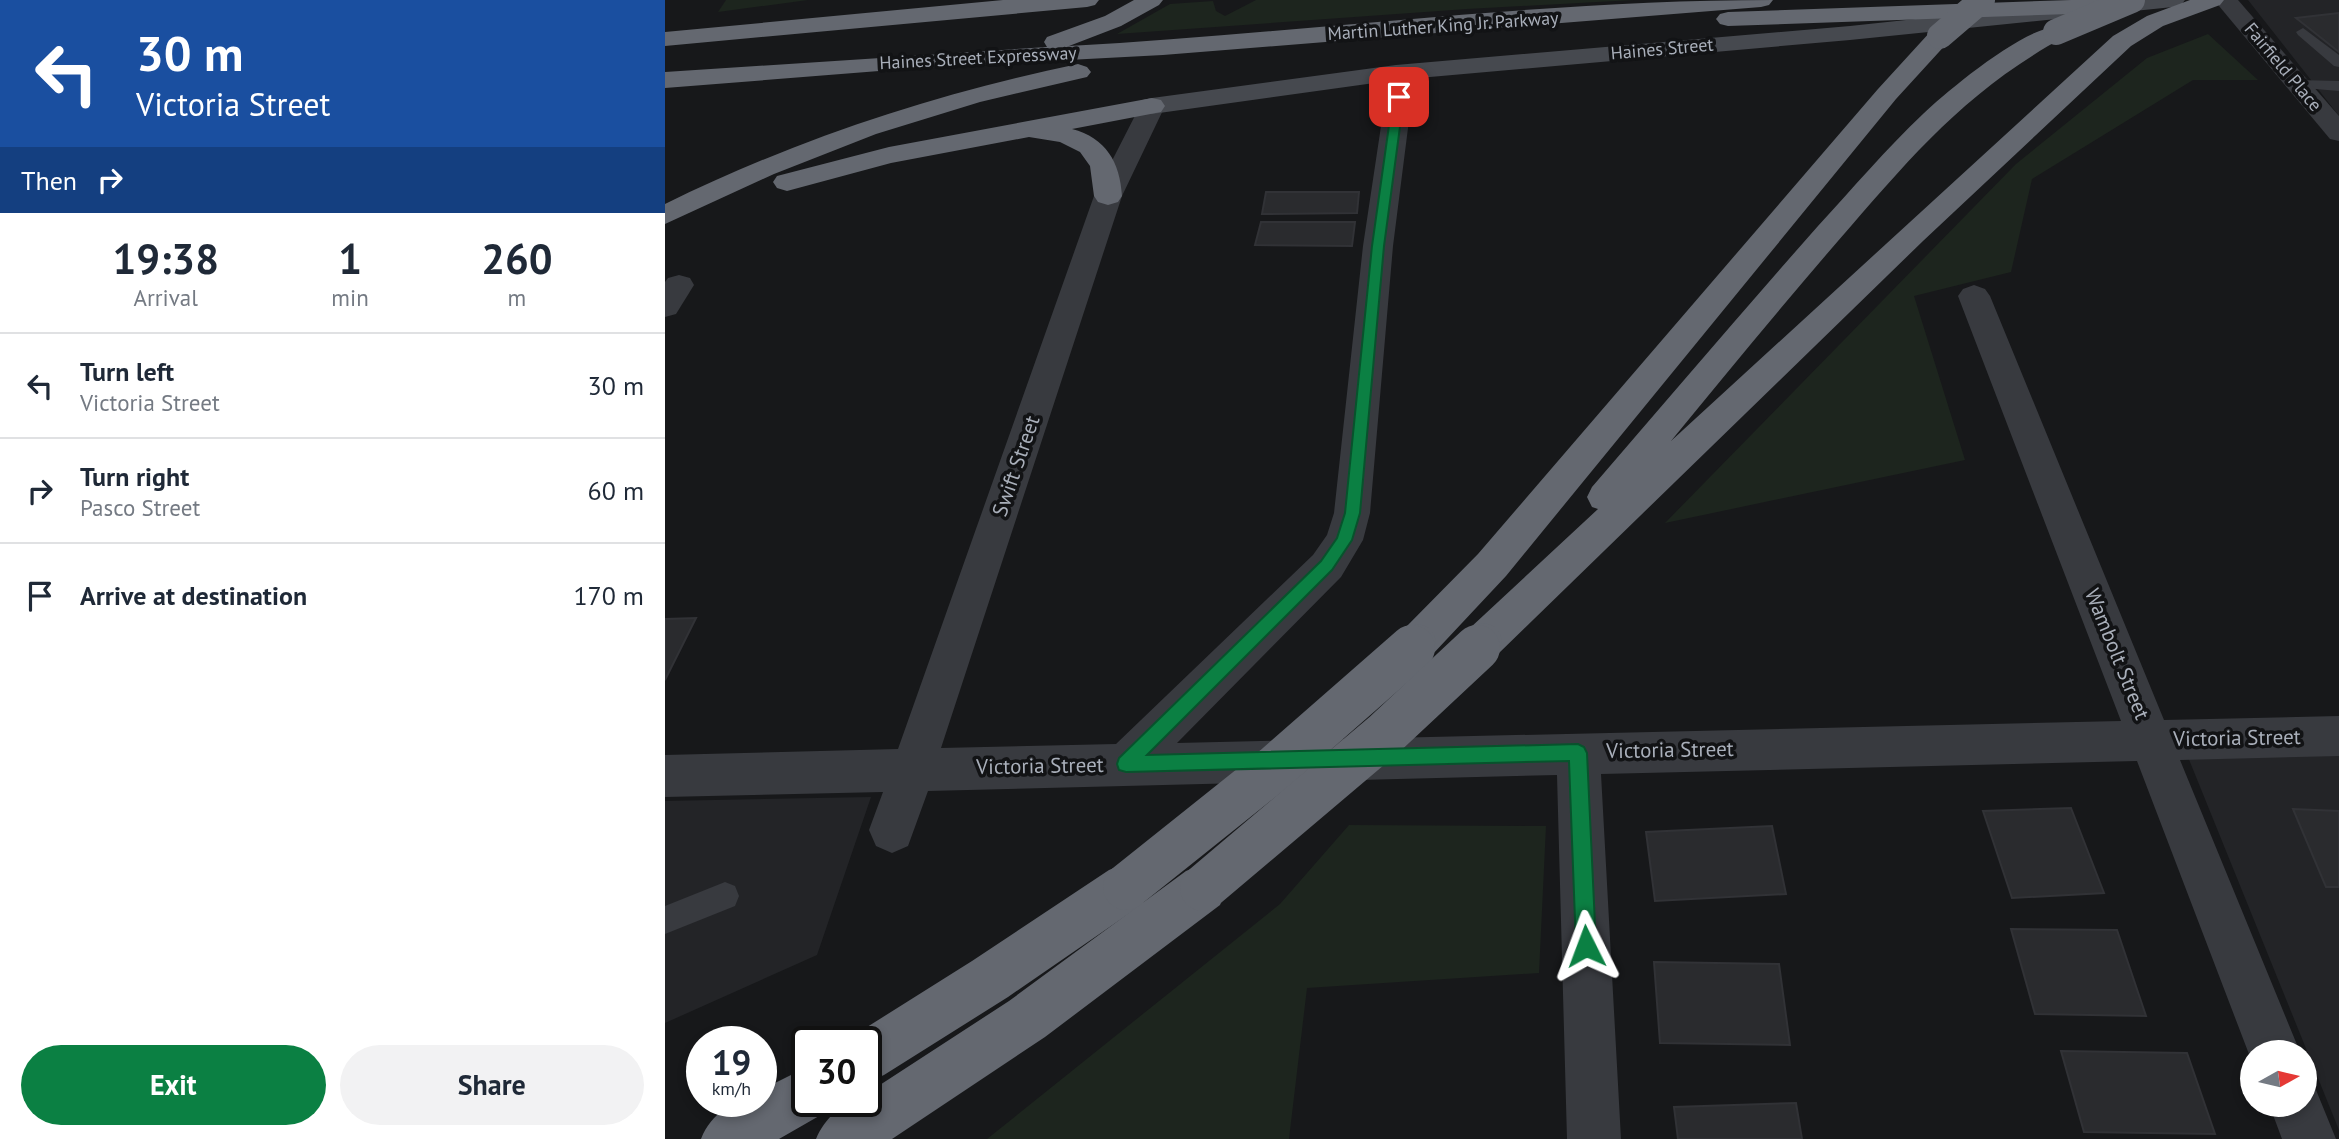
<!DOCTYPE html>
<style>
:root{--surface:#fff;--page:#f2f2f3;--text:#1f2937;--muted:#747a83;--line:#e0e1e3;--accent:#0b8043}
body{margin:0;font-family:"PT Sans",sans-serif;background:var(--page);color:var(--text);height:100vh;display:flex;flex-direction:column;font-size:26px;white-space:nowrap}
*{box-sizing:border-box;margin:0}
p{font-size:23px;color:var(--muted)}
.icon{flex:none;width:38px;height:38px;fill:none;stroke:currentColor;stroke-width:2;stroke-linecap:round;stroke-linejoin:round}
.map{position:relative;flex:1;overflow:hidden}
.details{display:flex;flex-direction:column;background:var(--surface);width:665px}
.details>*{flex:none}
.guide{background:#1a4fa0;color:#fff;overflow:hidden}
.needle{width:46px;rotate:82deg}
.buttons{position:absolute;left:1575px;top:1040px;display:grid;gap:14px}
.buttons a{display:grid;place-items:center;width:77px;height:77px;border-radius:50%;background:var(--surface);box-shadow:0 4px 10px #0003;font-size:35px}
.speed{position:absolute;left:21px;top:1026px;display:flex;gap:14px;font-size:35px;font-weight:700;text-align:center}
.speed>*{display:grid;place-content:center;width:91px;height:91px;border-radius:50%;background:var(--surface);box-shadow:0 4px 10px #0003;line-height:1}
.speed small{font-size:18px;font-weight:400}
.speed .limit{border:4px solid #111;border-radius:10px;background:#fff;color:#111}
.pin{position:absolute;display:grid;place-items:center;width:60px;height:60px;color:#fff;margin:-30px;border-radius:14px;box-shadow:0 4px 10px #0006}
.me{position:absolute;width:77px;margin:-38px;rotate:357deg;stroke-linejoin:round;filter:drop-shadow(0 0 5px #0008)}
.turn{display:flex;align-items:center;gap:24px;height:147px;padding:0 21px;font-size:32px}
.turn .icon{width:91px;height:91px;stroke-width:2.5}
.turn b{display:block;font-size:49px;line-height:60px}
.then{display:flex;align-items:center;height:66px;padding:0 21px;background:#0003;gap:14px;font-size:26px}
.eta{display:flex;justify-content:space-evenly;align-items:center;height:119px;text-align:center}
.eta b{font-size:42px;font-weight:700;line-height:49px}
.cta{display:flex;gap:14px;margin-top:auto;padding:14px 21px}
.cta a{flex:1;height:80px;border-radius:42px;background:var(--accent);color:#fff;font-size:28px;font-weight:700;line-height:80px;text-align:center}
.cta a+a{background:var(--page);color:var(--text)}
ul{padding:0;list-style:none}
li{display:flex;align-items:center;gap:21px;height:105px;padding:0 21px;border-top:2px solid var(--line)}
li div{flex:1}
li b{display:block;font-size:26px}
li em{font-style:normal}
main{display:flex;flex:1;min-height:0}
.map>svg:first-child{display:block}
.built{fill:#232427}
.green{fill:#1d251e}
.building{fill:#2a2b2e;stroke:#313236;stroke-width:2}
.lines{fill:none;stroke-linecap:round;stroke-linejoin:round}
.lane{fill:#383a3f;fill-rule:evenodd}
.street{fill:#383a3f;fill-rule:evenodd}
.secondary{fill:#46494f;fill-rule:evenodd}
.highway{fill:#646870;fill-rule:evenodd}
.highway-bridge-far2{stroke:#646870;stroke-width:26}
.highway-bridge-far1{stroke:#646870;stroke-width:35}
.highway-bridge{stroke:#646870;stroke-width:46}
.route{fill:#0b8043;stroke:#07532c;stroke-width:2}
.labels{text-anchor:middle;stroke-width:7;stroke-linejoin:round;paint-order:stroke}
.far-street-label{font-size:18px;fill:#a9afba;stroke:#121315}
.street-label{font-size:21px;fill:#a9afba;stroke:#121315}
</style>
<main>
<section class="details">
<div class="guide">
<div class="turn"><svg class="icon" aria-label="left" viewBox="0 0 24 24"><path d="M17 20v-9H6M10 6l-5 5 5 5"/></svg><div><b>30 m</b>Victoria Street</div></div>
<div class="then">Then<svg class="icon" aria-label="right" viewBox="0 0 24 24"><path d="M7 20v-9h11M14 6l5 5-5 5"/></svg></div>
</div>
<div class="eta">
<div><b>19:38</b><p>Arrival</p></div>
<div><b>1</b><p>min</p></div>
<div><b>260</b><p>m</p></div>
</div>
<ul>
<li><svg class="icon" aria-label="left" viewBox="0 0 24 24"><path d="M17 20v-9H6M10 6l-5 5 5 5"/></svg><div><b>Turn left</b><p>Victoria Street</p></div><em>30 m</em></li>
<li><svg class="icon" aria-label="right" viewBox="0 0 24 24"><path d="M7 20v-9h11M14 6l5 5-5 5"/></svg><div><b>Turn right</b><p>Pasco Street</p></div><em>60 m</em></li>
<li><svg class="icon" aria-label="arrive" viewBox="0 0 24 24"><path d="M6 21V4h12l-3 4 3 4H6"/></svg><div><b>Arrive at destination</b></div><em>170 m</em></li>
</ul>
<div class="cta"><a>Exit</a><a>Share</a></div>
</section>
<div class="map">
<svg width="1674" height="1139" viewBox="0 0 1674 1139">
<rect width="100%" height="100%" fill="#17181a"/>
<g class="built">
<path d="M 1583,0 L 1674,0 L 1674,116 L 1646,80 Z"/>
<path d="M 1674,755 L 1674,1130 L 1523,757 Z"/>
<path d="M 206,797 L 152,955 L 0,1023 L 0,801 Z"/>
</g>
<g class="green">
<path d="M 61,0 L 143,0 L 53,12 Z"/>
<path d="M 591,0 L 969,0 L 802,9 L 452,34 L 505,4 L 548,1 L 551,11 L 560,16 Z"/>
<path d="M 1543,34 L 1593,80 L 1528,80 L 1367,179 L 1346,272 L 1249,296 L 1300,460 L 1000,523 L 1351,164 L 1482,58 Z"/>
<path d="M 684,825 L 881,826 L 874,973 L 642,988 L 624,1139 L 322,1139 L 615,904 Z"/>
</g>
<g class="building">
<path d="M 1674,13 L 1674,52 L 1631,18 Z"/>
<path d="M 601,192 L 694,192 L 692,213 L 597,214 Z"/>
<path d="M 596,222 L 690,222 L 687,246 L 590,245 Z"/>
<path d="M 31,618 L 0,680 L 0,619 Z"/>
<path d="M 1406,808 L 1439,893 L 1347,898 L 1318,811 Z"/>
<path d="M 1628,809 L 1674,811 L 1674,887 L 1661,887 Z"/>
<path d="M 1107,826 L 1121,894 L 990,901 L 981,832 Z"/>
<path d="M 1346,929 L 1452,930 L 1481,1016 L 1370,1014 Z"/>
<path d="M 989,962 L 1114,964 L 1125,1045 L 995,1043 Z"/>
<path d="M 1396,1051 L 1522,1053 L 1550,1134 L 1419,1132 Z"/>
<path d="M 1131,1103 L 1137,1139 L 1013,1139 L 1009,1107 Z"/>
</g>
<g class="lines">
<g class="lane">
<path d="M 1638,28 L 1674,55 L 1674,67 L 1669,66 L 1633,35 L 1631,32 Z"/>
<path d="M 1632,80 L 1674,81 L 1674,91 L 1627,87 L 1625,84 Z"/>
<path d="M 60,882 L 70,886 L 74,896 L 70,906 L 0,934 L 0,906 Z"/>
</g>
<g class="street">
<path d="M 1549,0 L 1573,0 L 1674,116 L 1674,141 L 1665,139 Z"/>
<path d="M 737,65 L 746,68 L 750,73 L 728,246 L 705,513 L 698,540 L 676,577 L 512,743 L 1456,721 L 1293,296 L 1298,289 L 1309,285 L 1320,289 L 1325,296 L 1499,720 L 1674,716 L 1674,756 L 1515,760 L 1635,1052 L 1587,1052 L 1587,1062 L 1472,761 L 936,774 L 956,1139 L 902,1139 L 892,775 L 263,791 L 243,846 L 227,853 L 211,846 L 204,830 L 218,792 L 0,797 L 0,755 L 233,749 L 429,196 L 478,100 L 487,98 L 496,100 L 500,106 L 457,196 L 276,748 L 451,744 L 648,555 L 662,535 L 669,513 L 698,246 L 724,73 L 728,68 Z"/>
<path d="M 14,275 L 25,278 L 29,285 L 11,314 L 0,317 L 0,282 L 3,278 Z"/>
<path d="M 1640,1082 L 1649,1085 L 1671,1139 L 1617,1139 L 1604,1104 L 1640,1104 Z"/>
</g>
<path class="secondary" d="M 1428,0 L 1520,0 L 1516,5 L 1508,7 L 1185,40 L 731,80 L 487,114 L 478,112 L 474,106 L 478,100 L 487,98 L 731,65 L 1185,26 Z"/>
<g class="highway">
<path d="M 338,0 L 434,0 L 430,5 L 422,7 L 0,46 L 0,32 Z"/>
<path d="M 469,0 L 498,0 L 494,5 L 456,26 L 404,46 C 638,33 873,0 1108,0 L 1104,5 L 1096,7 L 498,55 L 252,68 L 0,88 L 0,72 L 382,47 L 379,42 L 382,37 L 440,16 Z"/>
<path d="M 1406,0 L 1438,0 L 1446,6 L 1442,11 L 1434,13 L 1063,26 L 1055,24 L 1051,19 L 1055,14 L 1063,12 Z"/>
<path d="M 1525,0 L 1559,0 L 1555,5 L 1498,26 L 1466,46 L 1258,241 L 833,654 L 819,659 L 805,654 L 799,641 L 805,628 L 933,509 L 927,507 L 922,497 L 927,487 C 1002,400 1077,312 1153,226 C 1188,188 1221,149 1258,114 C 1282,91 1368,19 1399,27 L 1403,32 L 1399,37 C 1299,92 1246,157 1173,241 C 1116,307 1061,374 1006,441 L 1448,36 L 1482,16 Z"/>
<path d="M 1275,29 L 1284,31 L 1287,36 L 1284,41 L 1231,99 L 841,576 L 767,655 L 753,660 L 739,655 L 733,642 L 739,629 L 813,554 L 1213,89 L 1266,31 Z"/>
<path d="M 413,64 L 422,67 L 426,72 L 422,77 L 315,102 L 211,134 L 109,174 L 0,224 L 0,204 C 132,139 269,94 413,64 Z"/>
<path d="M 487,98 L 496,100 L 500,106 L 496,112 L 407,129 C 441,138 455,162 457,196 L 453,202 L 443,205 L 433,202 L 429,196 L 425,166 L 415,152 L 395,142 L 364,137 L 226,163 L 122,191 L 112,188 L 108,182 L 112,176 L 224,147 Z"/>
<path d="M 461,863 L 478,870 L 485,887 L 478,904 L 343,997 L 219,1075 L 201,1083 L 201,1041 L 182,1041 L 183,1039 L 307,961 L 444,870 Z"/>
<path d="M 538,864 L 555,871 L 562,888 L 555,905 L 380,1037 L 227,1139 L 151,1139 C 160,1118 177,1101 201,1101 L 201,1094 L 344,1001 L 521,871 Z"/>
<path d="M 142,1067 L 142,1101 L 165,1101 L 161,1112 L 114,1139 L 36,1139 C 47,1112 67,1101 96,1101 L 96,1090 Z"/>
</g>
<g class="highway-bridge-far2">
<path d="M 1391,32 L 1467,0"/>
<path d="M 1275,36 L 1317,0"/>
</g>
<g class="highway-bridge-far1">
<path d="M 745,650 L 753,642"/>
<path d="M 810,650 L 819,641"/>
</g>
<g class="highway-bridge">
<path d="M 461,887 L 610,768 L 747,648"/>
<path d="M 538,888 L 720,734 L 812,648"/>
</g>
</g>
<path class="route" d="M 734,94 L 739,97 L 719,246 L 695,513 L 687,540 L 667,570 L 482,755 L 913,744 L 919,747 L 922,753 L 931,946 L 928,953 L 921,956 L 914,953 L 911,946 L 904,761 L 461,772 L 454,770 L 452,764 L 454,758 L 656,561 L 672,538 L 680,513 L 707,246 L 728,97 Z"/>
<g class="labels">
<g class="far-street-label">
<text transform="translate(778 26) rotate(-4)" y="6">Martin Luther King Jr. Parkway</text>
<text transform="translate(997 49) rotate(-5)" y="6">Haines Street</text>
<text transform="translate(313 58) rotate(-3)" y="6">Haines Street Expressway</text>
<text transform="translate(1618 67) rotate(50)" y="6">Fairfield Place</text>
</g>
<g class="street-label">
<text transform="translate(351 466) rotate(-71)" y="7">Swift Street</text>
<text transform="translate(1452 654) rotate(68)" y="7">Wambolt Street</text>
<text transform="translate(1572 738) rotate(-1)" y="7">Victoria Street</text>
<text transform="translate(1005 750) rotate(-1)" y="7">Victoria Street</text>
<text transform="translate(375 766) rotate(-1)" y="7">Victoria Street</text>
</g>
</g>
</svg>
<div class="buttons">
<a><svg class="needle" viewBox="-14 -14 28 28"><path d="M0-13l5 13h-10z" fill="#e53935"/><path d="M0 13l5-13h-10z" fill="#747a83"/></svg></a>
</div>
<div class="speed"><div>19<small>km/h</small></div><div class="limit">30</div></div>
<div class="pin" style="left:734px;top:97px;background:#d93025"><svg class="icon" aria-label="arrive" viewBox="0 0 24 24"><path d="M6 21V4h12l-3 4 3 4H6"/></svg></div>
<svg class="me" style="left:921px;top:946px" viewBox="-20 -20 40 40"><path d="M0-17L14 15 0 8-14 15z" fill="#0b8043" stroke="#fff" stroke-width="4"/></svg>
</div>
</main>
